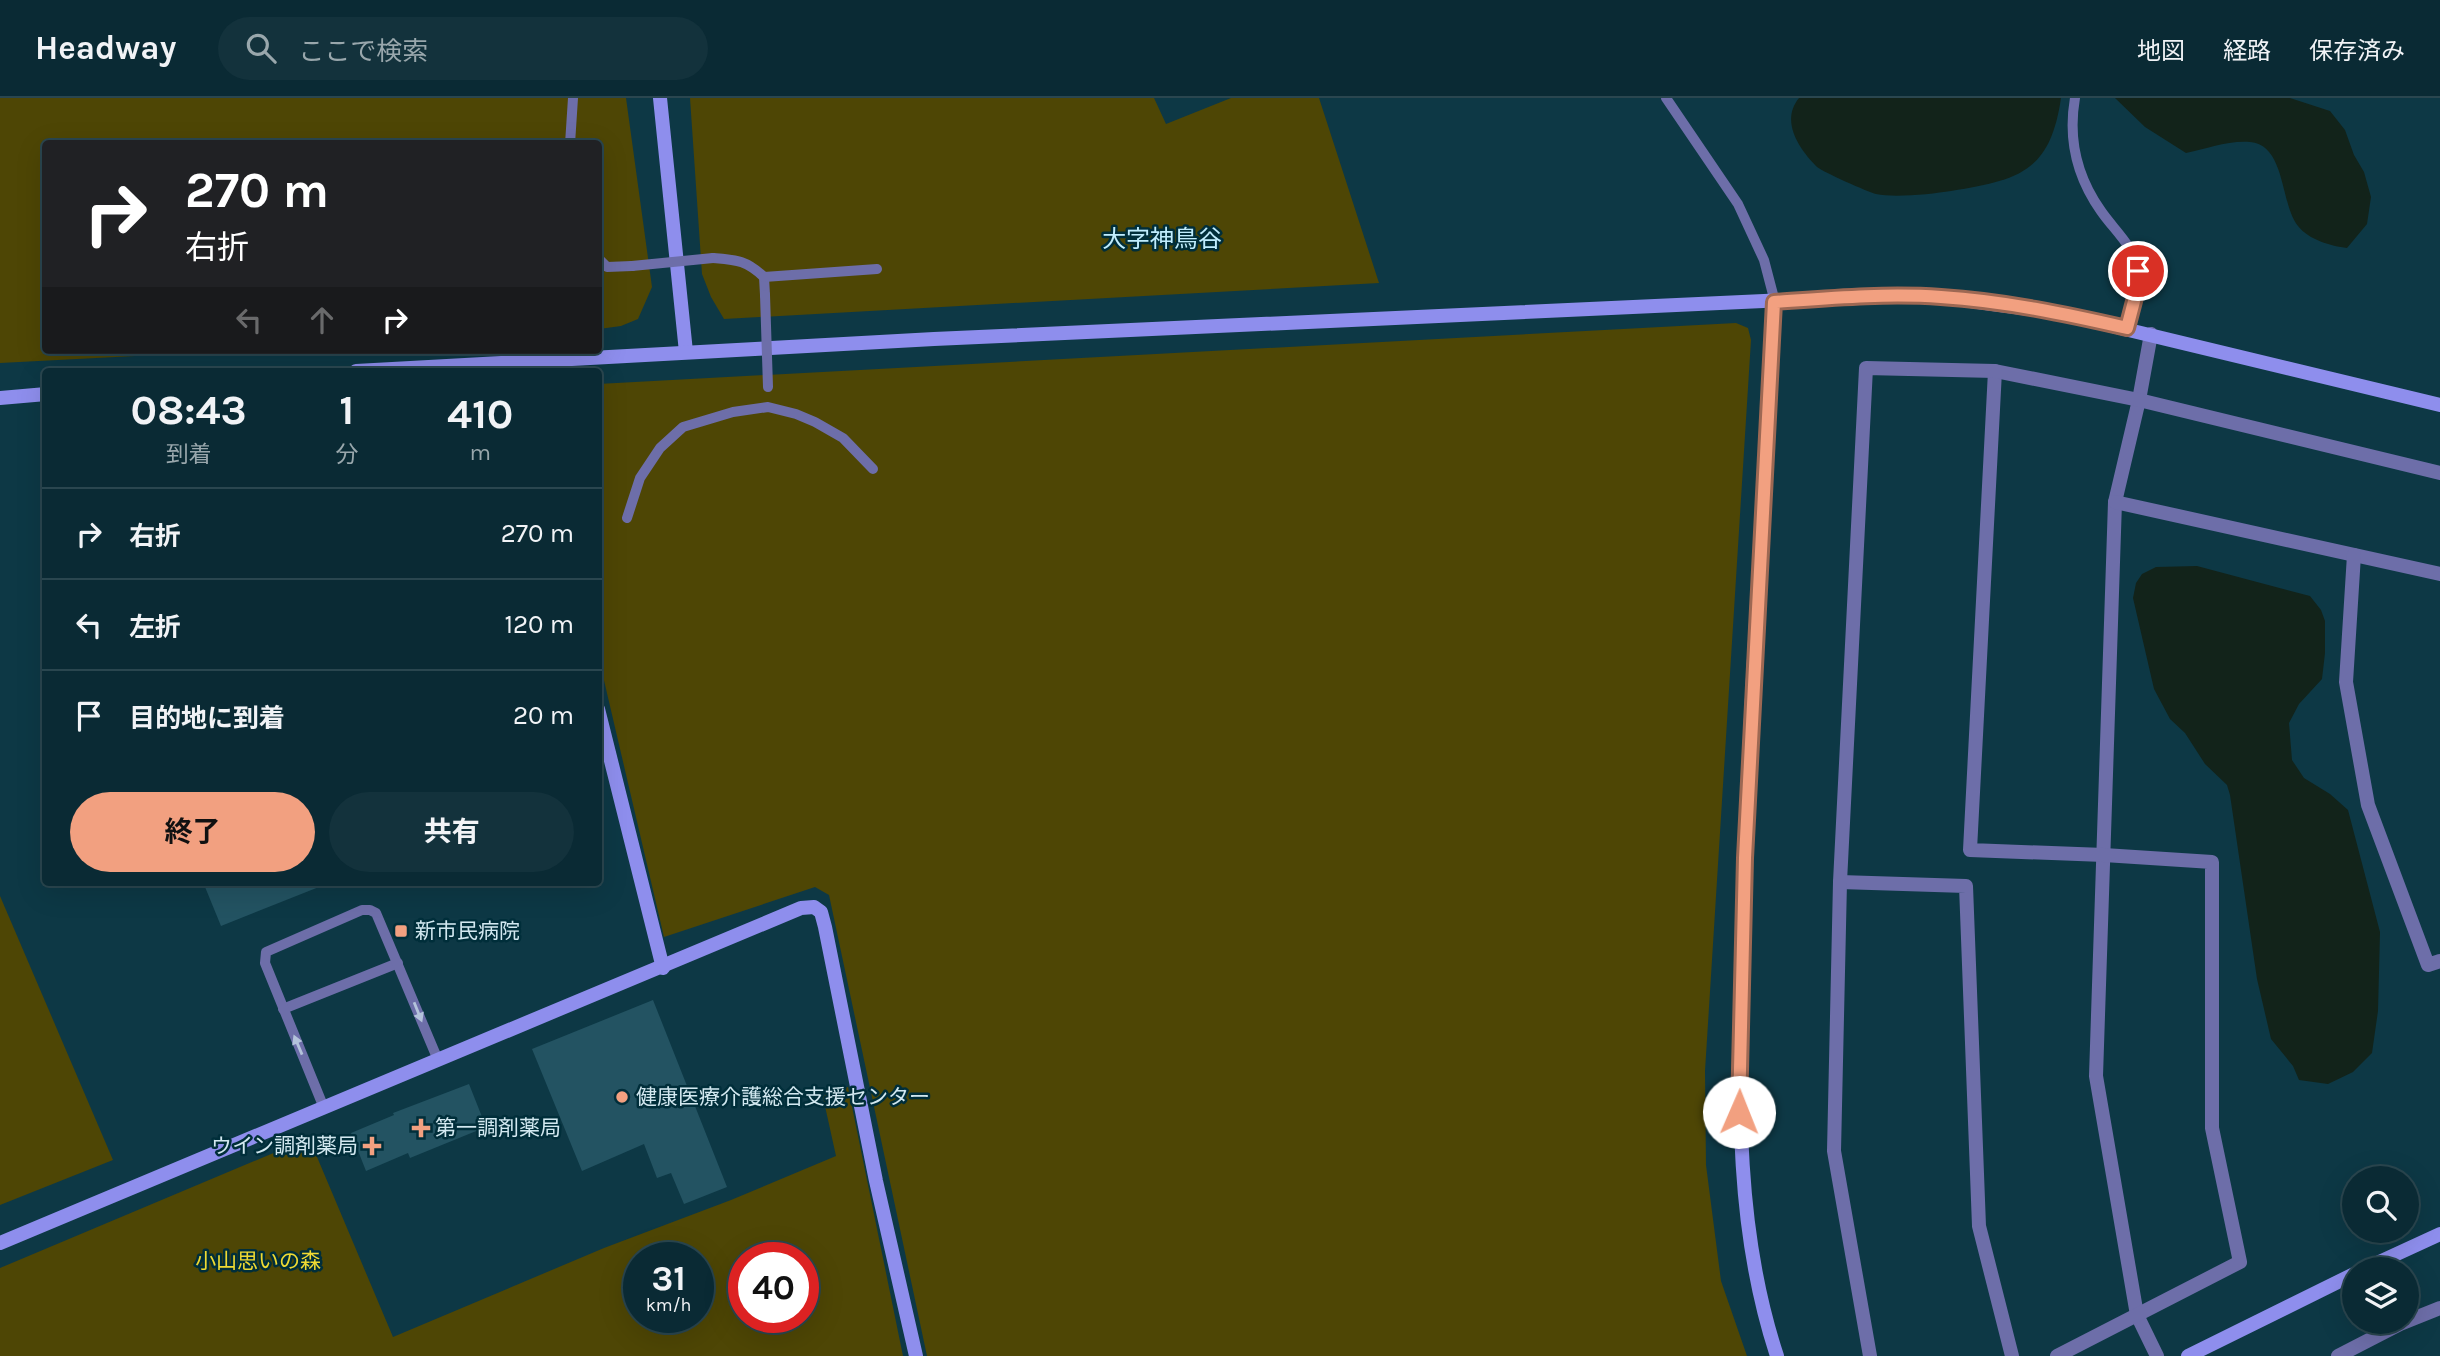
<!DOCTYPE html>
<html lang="ja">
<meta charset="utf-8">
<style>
:root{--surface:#0a2a34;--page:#13323c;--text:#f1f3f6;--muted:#99a7ac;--line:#2a464f;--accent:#f2a080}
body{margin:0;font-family:Karla,"Noto Sans JP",sans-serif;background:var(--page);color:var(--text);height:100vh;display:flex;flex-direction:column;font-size:26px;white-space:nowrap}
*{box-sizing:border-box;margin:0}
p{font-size:23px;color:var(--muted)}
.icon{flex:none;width:38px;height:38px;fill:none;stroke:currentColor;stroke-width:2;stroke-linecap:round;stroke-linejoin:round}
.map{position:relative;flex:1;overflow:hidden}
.panel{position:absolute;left:42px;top:270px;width:560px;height:518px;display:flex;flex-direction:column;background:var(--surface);border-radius:7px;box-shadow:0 7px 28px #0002,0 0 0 2px var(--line)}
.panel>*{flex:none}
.banner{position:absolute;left:42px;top:42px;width:560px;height:214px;border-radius:7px;box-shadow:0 7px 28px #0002,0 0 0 2px var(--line);background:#202124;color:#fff;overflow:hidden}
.fabs{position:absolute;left:2342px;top:1068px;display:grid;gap:14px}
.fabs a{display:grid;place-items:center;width:77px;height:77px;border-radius:50%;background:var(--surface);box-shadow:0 7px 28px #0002,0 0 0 2px var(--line);font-size:35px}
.speed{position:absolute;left:623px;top:1144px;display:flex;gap:14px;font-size:35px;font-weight:700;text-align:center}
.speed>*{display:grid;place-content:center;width:91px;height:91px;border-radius:50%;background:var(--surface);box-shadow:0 7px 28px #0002,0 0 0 2px var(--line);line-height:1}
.speed small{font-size:18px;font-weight:400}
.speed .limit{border:10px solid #d22;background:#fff;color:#111}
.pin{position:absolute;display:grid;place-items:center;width:60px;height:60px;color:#fff;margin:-30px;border:4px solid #fff;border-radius:50%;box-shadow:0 2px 7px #0007}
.me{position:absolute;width:77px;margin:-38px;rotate:1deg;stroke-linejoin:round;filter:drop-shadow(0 0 5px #0008)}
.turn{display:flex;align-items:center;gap:24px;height:147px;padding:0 28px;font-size:32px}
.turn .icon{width:91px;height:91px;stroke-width:2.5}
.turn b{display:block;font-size:49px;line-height:60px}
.lanes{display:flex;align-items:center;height:66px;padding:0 28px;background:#0003;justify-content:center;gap:35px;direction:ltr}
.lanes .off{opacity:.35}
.eta{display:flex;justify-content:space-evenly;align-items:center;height:119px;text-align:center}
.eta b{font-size:42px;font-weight:700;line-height:49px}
.primary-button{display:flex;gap:14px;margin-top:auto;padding:14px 28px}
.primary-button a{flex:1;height:80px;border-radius:42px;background:var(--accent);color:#111;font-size:28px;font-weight:700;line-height:80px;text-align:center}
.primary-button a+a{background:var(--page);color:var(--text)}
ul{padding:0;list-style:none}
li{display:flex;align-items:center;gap:21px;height:91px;padding:0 28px;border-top:2px solid var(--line)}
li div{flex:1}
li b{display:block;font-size:26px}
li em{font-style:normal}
header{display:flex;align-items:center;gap:42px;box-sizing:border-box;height:98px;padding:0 35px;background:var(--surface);border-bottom:2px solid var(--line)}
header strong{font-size:33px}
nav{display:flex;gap:38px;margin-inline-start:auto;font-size:24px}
.search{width:490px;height:63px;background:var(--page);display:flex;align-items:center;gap:18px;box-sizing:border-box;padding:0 24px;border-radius:38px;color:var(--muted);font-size:26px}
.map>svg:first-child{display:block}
.green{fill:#4e4605;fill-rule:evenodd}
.water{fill:#12231a}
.building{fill:#235362}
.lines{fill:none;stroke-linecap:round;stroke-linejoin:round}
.lane{stroke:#6d6ea9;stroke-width:10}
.street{stroke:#6d6ea9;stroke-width:14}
.secondary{stroke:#8e8eed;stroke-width:14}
.lane-bridge{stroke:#6d6ea9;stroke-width:10}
.oneway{fill:#b4c3db}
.route-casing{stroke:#9d6853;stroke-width:18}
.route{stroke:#f2a080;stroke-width:12}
.poi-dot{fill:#f2a080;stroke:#002e3a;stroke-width:2.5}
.labels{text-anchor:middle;stroke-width:5;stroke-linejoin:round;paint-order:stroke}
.poi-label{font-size:21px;fill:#d2e8f0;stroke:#002e3a;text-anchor:start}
.park-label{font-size:21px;fill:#efda32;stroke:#002e3a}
.quarter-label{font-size:24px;fill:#c0edfd;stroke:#002e3a}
</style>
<header>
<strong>Headway</strong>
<div class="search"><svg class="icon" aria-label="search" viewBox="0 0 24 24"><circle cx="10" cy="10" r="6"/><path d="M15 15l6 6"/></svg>ここで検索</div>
<nav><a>地図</a><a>経路</a><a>保存済み</a></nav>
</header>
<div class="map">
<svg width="2440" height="1258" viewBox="0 0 2440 1258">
<rect width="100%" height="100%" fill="#0d3845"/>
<g class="green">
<path d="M 0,0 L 626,0 L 652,189 L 638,221 L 621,228 L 599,231 L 598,46 L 46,46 L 46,252 L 251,252 L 0,265 Z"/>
<path d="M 690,0 L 1154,0 L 1166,26 L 1231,0 L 1319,0 L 1379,185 L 724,221 L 711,199 L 702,176 Z"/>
<path d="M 1736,225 L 1748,230 L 1751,242 L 1705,973 L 1706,1067 L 1721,1183 L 1747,1258 L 927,1258 L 829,797 L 815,789 L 664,839 L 599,561 L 598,286 Z"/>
<path d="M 0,798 L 113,1062 L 0,1107 Z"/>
<path d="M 848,989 L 903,1258 L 0,1258 L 0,1170 L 309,1040 L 393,1239 L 604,1150 L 731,1102 L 836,1058 L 823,999 L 830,993 ZM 698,1160 L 698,1220 L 639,1220 L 639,1160 ZM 803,1160 L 803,1220 L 744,1220 L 744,1160 Z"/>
</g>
<g class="water">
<path d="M 1799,0 L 2061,0 C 2050,75 2018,82 1951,93 C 1932,96 1894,100 1876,96 C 1868,94 1823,74 1817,69 C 1799,51 1780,23 1799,0 Z"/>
<path d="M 2115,0 L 2290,0 L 2330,13 L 2345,32 L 2354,57 L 2364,74 L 2371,99 L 2367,126 L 2347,150 C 2331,148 2309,142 2298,128 C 2280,106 2286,47 2250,44 C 2230,42 2205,51 2186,55 L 2145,29 Z"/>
<path d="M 2197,468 L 2310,498 L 2321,512 L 2325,523 L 2325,555 L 2322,581 L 2299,606 L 2289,625 L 2292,662 L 2304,680 L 2330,696 L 2348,712 L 2380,834 L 2378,913 L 2372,955 L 2353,974 L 2328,986 L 2299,982 L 2293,968 L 2271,941 L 2257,881 L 2230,697 L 2227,687 L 2205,666 L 2185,635 L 2170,621 L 2154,591 L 2133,500 L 2136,485 L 2142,476 L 2156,469 Z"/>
</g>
<g class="building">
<path d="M 203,784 L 329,784 L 329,785 L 221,828 Z"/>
<path d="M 653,902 L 727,1089 L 684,1106 L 671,1075 L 657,1080 L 644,1046 L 582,1073 L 532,951 Z"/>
<path d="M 469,986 L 486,1029 L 410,1060 L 408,1055 L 366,1073 L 351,1035 L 394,1017 L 393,1015 Z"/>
</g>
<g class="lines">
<g class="lane">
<path d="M 1666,0 L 1738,106 L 1764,162 L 1775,204"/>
<path d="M 2075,0 C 2068,40 2077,79 2101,113 C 2114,132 2134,148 2138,172 C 2141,191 2132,212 2127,230"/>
<path d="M 570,46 L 573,0"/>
<path d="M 598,160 L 607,169 L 632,168"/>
<path d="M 713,160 C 737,162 746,162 764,179 L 765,197"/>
<path d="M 764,179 L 877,171"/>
<path d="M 627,420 L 640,380 L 660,350 L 683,329 L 733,314 L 768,309 L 796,316 L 815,324 L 843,340 L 873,371"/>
<path d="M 283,911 L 398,865"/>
<path d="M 324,1010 L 265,865 L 266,854 L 362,812 L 370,812 L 376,815 L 438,962"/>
</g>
<g class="street">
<path d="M 2151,236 L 2139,302 L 2115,404 L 2096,978 L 2137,1217 L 2157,1258"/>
<path d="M 1995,273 L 1970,752 L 2104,757 L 2212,764 L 2212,1030 L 2240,1164 L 2057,1258"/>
<path d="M 2115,404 L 2440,476"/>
<path d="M 2354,457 L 2346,584 L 2368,707 L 2428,867 L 2440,863"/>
<path d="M 1840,784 L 1966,788 L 1979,1128 L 2012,1258"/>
<path d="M 1870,1258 L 1834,1053 L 1840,784 L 1866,270 L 1995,273 L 2139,302 L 2440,375"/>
<path d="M 2338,1258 L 2400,1226 L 2440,1210"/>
</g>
<g class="secondary">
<path d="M 660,0 L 686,254"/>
<path d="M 1775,204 C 1763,413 1748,622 1743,831 C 1740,975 1731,1119 1777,1258"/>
<path d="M 356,273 L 934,241 L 1853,199 L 1941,199 L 2058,215 L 2440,307"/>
<path d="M 0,300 L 46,296"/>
<path d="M 598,611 L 663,870"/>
<path d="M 0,1145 L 801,810 L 814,809 L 821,814 L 825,829 L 876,1083 L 916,1258"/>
<path d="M 2364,1171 L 2440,1136"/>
<path d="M 2188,1258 L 2354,1176"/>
</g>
<g class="lane-bridge">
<path d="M 632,168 L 713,160"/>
<path d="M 765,197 L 768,289"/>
</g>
</g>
<defs><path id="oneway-solid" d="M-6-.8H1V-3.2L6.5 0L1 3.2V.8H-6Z" transform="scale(1.75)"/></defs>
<g class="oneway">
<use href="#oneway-solid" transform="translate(418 914) rotate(68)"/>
<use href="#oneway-solid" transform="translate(298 947) rotate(-113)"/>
</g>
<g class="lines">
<g class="route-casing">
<path id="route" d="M 1739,1014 L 1745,760 L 1774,204 C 1830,200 1886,195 1941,199 C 2004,203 2066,216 2127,230 L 2138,188 L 2138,173"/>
</g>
<use href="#route" class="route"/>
</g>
<g class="poi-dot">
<rect x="394" y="826" width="14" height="14" rx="3.5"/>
<circle cx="622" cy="999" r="7"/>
<path d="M417.5 1019.5h7v7h7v7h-7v7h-7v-7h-7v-7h7z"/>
<path d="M368.5 1037.5h7v7h7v7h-7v7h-7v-7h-7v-7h7z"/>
</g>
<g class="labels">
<g class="poi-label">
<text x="415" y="840">新市民病院</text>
<text x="636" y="1006">健康医療介護総合支援センター</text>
<text x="435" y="1037">第一調剤薬局</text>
<text x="358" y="1055" text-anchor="end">ウイン調剤薬局</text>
</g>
<g class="park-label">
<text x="258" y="1170">小山思いの森</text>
</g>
<g class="quarter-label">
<text x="1162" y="149">大字神鳥谷</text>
</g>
</g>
</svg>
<div class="fabs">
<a><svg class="icon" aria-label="search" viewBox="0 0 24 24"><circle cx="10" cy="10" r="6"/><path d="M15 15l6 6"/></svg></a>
<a><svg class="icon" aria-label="layers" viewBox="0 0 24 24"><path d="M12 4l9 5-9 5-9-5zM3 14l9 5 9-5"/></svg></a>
</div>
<div class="speed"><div>31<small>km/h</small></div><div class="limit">40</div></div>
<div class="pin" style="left:2138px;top:173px;background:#d93025"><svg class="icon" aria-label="arrive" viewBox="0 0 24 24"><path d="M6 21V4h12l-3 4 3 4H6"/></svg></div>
<svg class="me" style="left:1739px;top:1014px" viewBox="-20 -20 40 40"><circle r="19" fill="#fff"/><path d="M0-13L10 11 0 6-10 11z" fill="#f2a080"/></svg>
<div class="banner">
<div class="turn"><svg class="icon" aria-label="right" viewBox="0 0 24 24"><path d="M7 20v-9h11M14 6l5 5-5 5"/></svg><div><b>270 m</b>右折</div></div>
<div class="lanes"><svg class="icon off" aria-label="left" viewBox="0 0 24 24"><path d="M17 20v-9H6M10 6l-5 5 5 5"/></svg><svg class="icon off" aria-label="ahead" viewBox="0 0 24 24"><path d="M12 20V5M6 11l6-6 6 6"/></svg><svg class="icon" aria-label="right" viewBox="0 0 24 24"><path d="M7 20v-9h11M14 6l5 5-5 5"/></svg></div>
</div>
<section class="panel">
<div class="eta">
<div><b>08:43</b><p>到着</p></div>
<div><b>1</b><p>分</p></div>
<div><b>410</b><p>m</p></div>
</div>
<ul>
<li><svg class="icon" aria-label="right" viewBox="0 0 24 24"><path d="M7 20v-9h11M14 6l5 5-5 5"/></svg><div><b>右折</b></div><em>270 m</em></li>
<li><svg class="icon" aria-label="left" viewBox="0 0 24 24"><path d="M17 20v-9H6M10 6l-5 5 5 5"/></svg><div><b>左折</b></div><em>120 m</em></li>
<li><svg class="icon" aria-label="arrive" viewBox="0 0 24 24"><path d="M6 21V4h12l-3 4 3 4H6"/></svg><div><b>目的地に到着</b></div><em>20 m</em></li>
</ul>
<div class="primary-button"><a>終了</a><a>共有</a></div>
</section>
</div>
